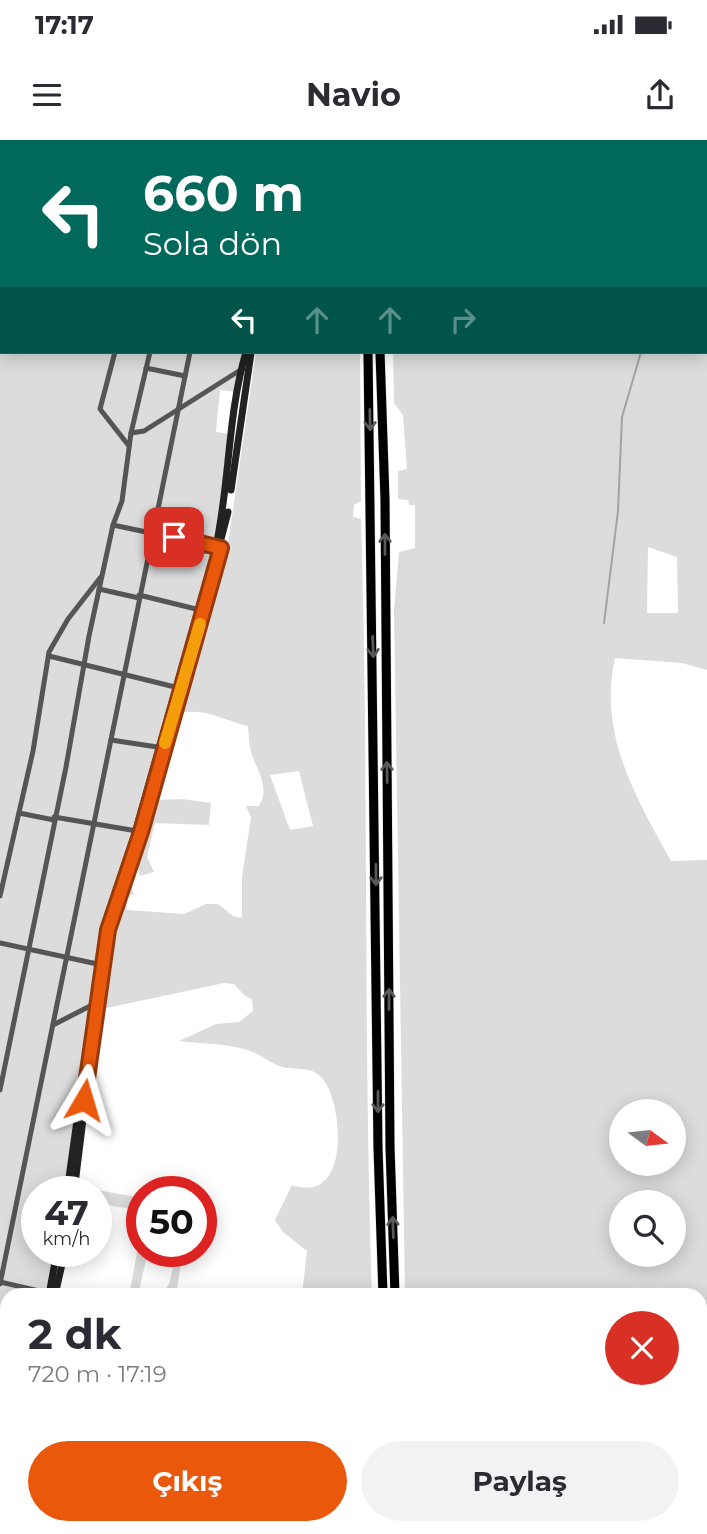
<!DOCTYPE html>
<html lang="tr">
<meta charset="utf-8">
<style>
:root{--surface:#fff;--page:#f2f2f3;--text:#2b2b33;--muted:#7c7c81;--accent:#ea580c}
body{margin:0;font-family:Montserrat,sans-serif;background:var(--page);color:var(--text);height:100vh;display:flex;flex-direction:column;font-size:26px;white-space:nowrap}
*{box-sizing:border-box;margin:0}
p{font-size:23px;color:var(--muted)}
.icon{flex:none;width:38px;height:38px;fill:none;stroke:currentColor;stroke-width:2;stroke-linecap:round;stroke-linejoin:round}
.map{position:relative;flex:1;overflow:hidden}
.side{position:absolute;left:0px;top:1148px;width:707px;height:247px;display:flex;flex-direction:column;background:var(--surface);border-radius:21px 21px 0 0;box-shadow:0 4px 18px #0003}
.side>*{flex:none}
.guide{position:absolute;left:0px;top:0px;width:707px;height:214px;box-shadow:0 4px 18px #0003;background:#00695c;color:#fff;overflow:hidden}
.needle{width:46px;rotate:105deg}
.tools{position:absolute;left:609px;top:959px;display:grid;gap:14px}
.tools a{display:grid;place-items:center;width:77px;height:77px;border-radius:50%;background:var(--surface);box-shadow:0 4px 18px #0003;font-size:35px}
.speed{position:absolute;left:21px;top:1036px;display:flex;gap:14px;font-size:35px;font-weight:700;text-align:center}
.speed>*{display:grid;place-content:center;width:91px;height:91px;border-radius:50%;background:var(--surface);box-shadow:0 4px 18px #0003;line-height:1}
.speed small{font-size:18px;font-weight:400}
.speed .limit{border:10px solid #d22;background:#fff;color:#111}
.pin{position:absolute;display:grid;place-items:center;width:60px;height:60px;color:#fff;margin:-30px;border-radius:14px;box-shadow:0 4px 10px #0006}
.me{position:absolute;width:77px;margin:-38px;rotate:7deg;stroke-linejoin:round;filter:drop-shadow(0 0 5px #0008)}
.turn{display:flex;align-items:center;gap:24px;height:147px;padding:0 28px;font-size:32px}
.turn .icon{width:91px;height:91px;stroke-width:2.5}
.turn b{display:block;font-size:49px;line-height:60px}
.lanes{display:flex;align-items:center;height:66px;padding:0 28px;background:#0003;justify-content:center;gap:35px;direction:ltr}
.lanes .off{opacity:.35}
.round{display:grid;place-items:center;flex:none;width:74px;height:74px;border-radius:37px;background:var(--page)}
.headline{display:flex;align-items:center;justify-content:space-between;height:119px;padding:0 28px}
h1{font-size:42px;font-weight:700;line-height:52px}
.primary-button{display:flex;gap:14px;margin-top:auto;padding:14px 28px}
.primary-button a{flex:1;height:80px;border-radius:42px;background:var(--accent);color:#fff;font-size:28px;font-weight:700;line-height:80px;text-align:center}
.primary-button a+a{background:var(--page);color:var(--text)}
.status{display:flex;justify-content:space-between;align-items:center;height:49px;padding:0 35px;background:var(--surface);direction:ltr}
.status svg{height:19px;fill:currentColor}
header{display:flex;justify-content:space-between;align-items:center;height:91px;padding:0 28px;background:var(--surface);font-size:32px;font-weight:700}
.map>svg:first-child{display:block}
.green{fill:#dcdcdc;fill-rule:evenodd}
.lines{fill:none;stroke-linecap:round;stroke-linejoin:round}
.stream{stroke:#a3a3a3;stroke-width:2}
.motorway-casing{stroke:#dbdbdb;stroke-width:10}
.minor{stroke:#555;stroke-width:5}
.secondary{stroke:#222;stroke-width:7}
.motorway{stroke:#000;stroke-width:9}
.oneway{stroke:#595959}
.route-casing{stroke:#983908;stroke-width:18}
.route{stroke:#ea580c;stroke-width:12}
.slow{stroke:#f59e0b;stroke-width:12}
</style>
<div class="status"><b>17:17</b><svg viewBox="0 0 49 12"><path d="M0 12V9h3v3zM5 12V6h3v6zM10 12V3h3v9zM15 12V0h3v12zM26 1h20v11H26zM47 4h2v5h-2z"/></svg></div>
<header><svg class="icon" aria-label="menu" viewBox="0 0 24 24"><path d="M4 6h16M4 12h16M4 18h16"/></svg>Navio<svg class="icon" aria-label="share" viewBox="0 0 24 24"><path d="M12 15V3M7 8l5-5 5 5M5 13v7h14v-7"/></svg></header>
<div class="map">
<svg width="707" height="1394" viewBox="0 0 707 1394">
<rect width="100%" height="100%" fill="#fff"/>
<g class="green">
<path d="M 0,0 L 259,0 L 2,2 L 2,212 L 243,212 L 236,252 L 220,250 L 216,292 L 231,294 L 219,386 L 132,694 L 99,793 L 64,1052 L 37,1052 L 37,1111 L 56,1111 L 49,1155 L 7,1155 L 7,1332 L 0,1356 Z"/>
<path d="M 392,0 L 707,0 L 707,530 L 682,523 L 615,518 C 598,595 636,657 671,721 L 707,720 L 707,1394 L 451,1394 L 448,1388 L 700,1388 L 700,1155 L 405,1155 L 394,470 L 399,412 L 415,408 L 415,365 L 409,365 L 408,360 L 398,359 L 398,331 L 407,329 L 403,275 L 394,263 L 393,212 L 705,212 L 705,2 ZM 648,407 L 677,417 L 678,473 L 647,473 ZM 621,971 L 674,971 L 674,1024 L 621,1024 ZM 621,1062 L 674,1062 L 674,1115 L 621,1115 Z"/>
<path d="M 256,212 L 360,212 L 361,361 L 354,365 L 353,377 L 361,379 C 369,639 363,895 372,1155 L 302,1155 L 307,1111 L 283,1092 L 275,1080 L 292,1045 C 352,1066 343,961 322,938 C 310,925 296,931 282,927 C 272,924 263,916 253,912 C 230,903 203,904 179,901 L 216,884 L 239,882 L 253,871 L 252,859 L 245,856 L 234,844 L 224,843 L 102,869 L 115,785 L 129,744 L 134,754 L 127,756 L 127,770 L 184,774 L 206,764 L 218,764 L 233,776 L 242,778 L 242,737 L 251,677 L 246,666 L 259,666 C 270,649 258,632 252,615 C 249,606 249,596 248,586 C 221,580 208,568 180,573 L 229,397 ZM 299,631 L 313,686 L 290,690 L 270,635 Z"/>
<path d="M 182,659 L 211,663 L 209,685 L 155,683 L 147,717 L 154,732 L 140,736 C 132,713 148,682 155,660 Z"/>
<path d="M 91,1049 L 142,1058 L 142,1071 L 96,1063 L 96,1052 L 90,1052 Z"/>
<path d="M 142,1087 L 142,1111 L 148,1111 L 138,1155 L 129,1155 Z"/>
<path d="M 177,1111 L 183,1111 L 176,1155 L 162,1155 L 169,1144 Z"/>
</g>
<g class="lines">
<g class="stream">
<path d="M 602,0 L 602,2"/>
<path d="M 604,483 L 618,371 L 622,277 L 641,212"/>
</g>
<g class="motorway-casing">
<g id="motorway">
<path d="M 368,2 L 368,0"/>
<path d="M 380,2 L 380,0"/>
<path d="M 368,212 L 378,1008 L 383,1155"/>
<path d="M 380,212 L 385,360 L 390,1007 L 395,1155"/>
<path d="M 390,1388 L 390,1394"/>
<path d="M 401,1388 L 401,1394"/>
</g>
</g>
<g class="minor">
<path d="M 117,2 L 118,0"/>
<path d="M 155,2 L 156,0"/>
<path d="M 193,2 L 193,0"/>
<path d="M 234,2 L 234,0"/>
<path d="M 115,212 L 100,269 L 129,306"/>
<path d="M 146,228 L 185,236"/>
<path d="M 131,293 L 144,291 L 242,229"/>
<path d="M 113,385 L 217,407"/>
<path d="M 99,449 L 139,458"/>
<path d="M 139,455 L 200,470"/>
<path d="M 49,516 L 179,548"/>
<path d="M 111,600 L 164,608"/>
<path d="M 19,673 L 54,680"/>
<path d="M 54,677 L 137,691"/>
<path d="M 0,756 L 33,611 L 49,512 L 68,479 L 100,438"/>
<path d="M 0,803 L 102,825"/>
<path d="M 53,885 L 94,864"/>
<path d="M 0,950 L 66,627 L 89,496 L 113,385 L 122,361 L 131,293 L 150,212"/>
<path d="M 0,1142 L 52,1154"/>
<path d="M 0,1144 L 190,212"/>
<path d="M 0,1221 L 7,1222"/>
<path d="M 0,1301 L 7,1302"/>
</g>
<g class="secondary">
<path d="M 267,2 L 267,0"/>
<path d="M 231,350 L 251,213"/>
<path d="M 181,553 L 228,372"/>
<path d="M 138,701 L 147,669"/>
<path d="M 67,1052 L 104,787 L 134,697 L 215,411 C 230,346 227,276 246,212"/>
<path d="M 74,1052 L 102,825 L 113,775"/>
<path d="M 49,1155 L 57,1111"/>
<path d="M 55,1155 L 65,1111"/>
<path d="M 0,1361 L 7,1334"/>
<path d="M 0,1385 L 7,1357"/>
</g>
<use href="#motorway" class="motorway"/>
</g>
<defs><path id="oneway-shaft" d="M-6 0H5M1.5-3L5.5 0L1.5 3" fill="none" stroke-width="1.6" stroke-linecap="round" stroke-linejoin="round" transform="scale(1.75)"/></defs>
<g class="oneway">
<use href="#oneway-shaft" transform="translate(370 280) rotate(89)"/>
<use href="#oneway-shaft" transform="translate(385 404) rotate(-90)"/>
<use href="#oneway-shaft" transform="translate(373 507) rotate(88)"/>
<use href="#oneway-shaft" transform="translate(387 632) rotate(-91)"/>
<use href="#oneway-shaft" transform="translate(376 735) rotate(90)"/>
<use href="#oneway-shaft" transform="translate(389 859) rotate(-90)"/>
<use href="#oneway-shaft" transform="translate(378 962) rotate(90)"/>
<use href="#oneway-shaft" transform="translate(393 1087) rotate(-92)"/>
</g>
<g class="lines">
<g class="route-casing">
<path id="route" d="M 84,960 L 108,790 L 141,692 L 221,408 L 174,397"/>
</g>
<use href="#route" class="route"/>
<path class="slow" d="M 165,603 L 200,484"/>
</g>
</svg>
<div class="tools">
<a><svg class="needle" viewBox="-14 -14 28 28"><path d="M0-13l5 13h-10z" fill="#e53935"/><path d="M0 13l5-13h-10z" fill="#7c7c81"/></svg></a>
<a><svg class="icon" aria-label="search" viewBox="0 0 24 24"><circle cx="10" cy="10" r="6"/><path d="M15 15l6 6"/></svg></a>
</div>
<div class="speed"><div>47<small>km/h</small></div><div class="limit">50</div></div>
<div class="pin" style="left:174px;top:397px;background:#d93025"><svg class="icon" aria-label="arrive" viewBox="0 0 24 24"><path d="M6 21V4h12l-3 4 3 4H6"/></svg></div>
<svg class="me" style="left:84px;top:960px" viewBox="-20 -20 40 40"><path d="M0-17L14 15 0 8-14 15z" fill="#ea580c" stroke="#fff" stroke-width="4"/></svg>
<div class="guide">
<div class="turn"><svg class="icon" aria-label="left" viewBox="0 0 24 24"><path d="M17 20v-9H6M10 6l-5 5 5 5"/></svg><div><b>660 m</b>Sola dön</div></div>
<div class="lanes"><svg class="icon" aria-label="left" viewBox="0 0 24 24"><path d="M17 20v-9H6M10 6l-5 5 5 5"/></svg><svg class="icon off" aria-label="ahead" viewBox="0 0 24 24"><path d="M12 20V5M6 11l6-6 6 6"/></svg><svg class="icon off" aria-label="ahead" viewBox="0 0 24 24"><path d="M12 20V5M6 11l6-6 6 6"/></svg><svg class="icon off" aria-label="right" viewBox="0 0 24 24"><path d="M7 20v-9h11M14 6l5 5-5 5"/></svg></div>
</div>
<section class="side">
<div class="headline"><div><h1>2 dk</h1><p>720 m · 17:19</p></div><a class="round" style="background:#d93025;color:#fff"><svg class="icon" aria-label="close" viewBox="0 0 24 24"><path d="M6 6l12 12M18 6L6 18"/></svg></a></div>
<div class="primary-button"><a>Çıkış</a><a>Paylaş</a></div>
</section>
</div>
